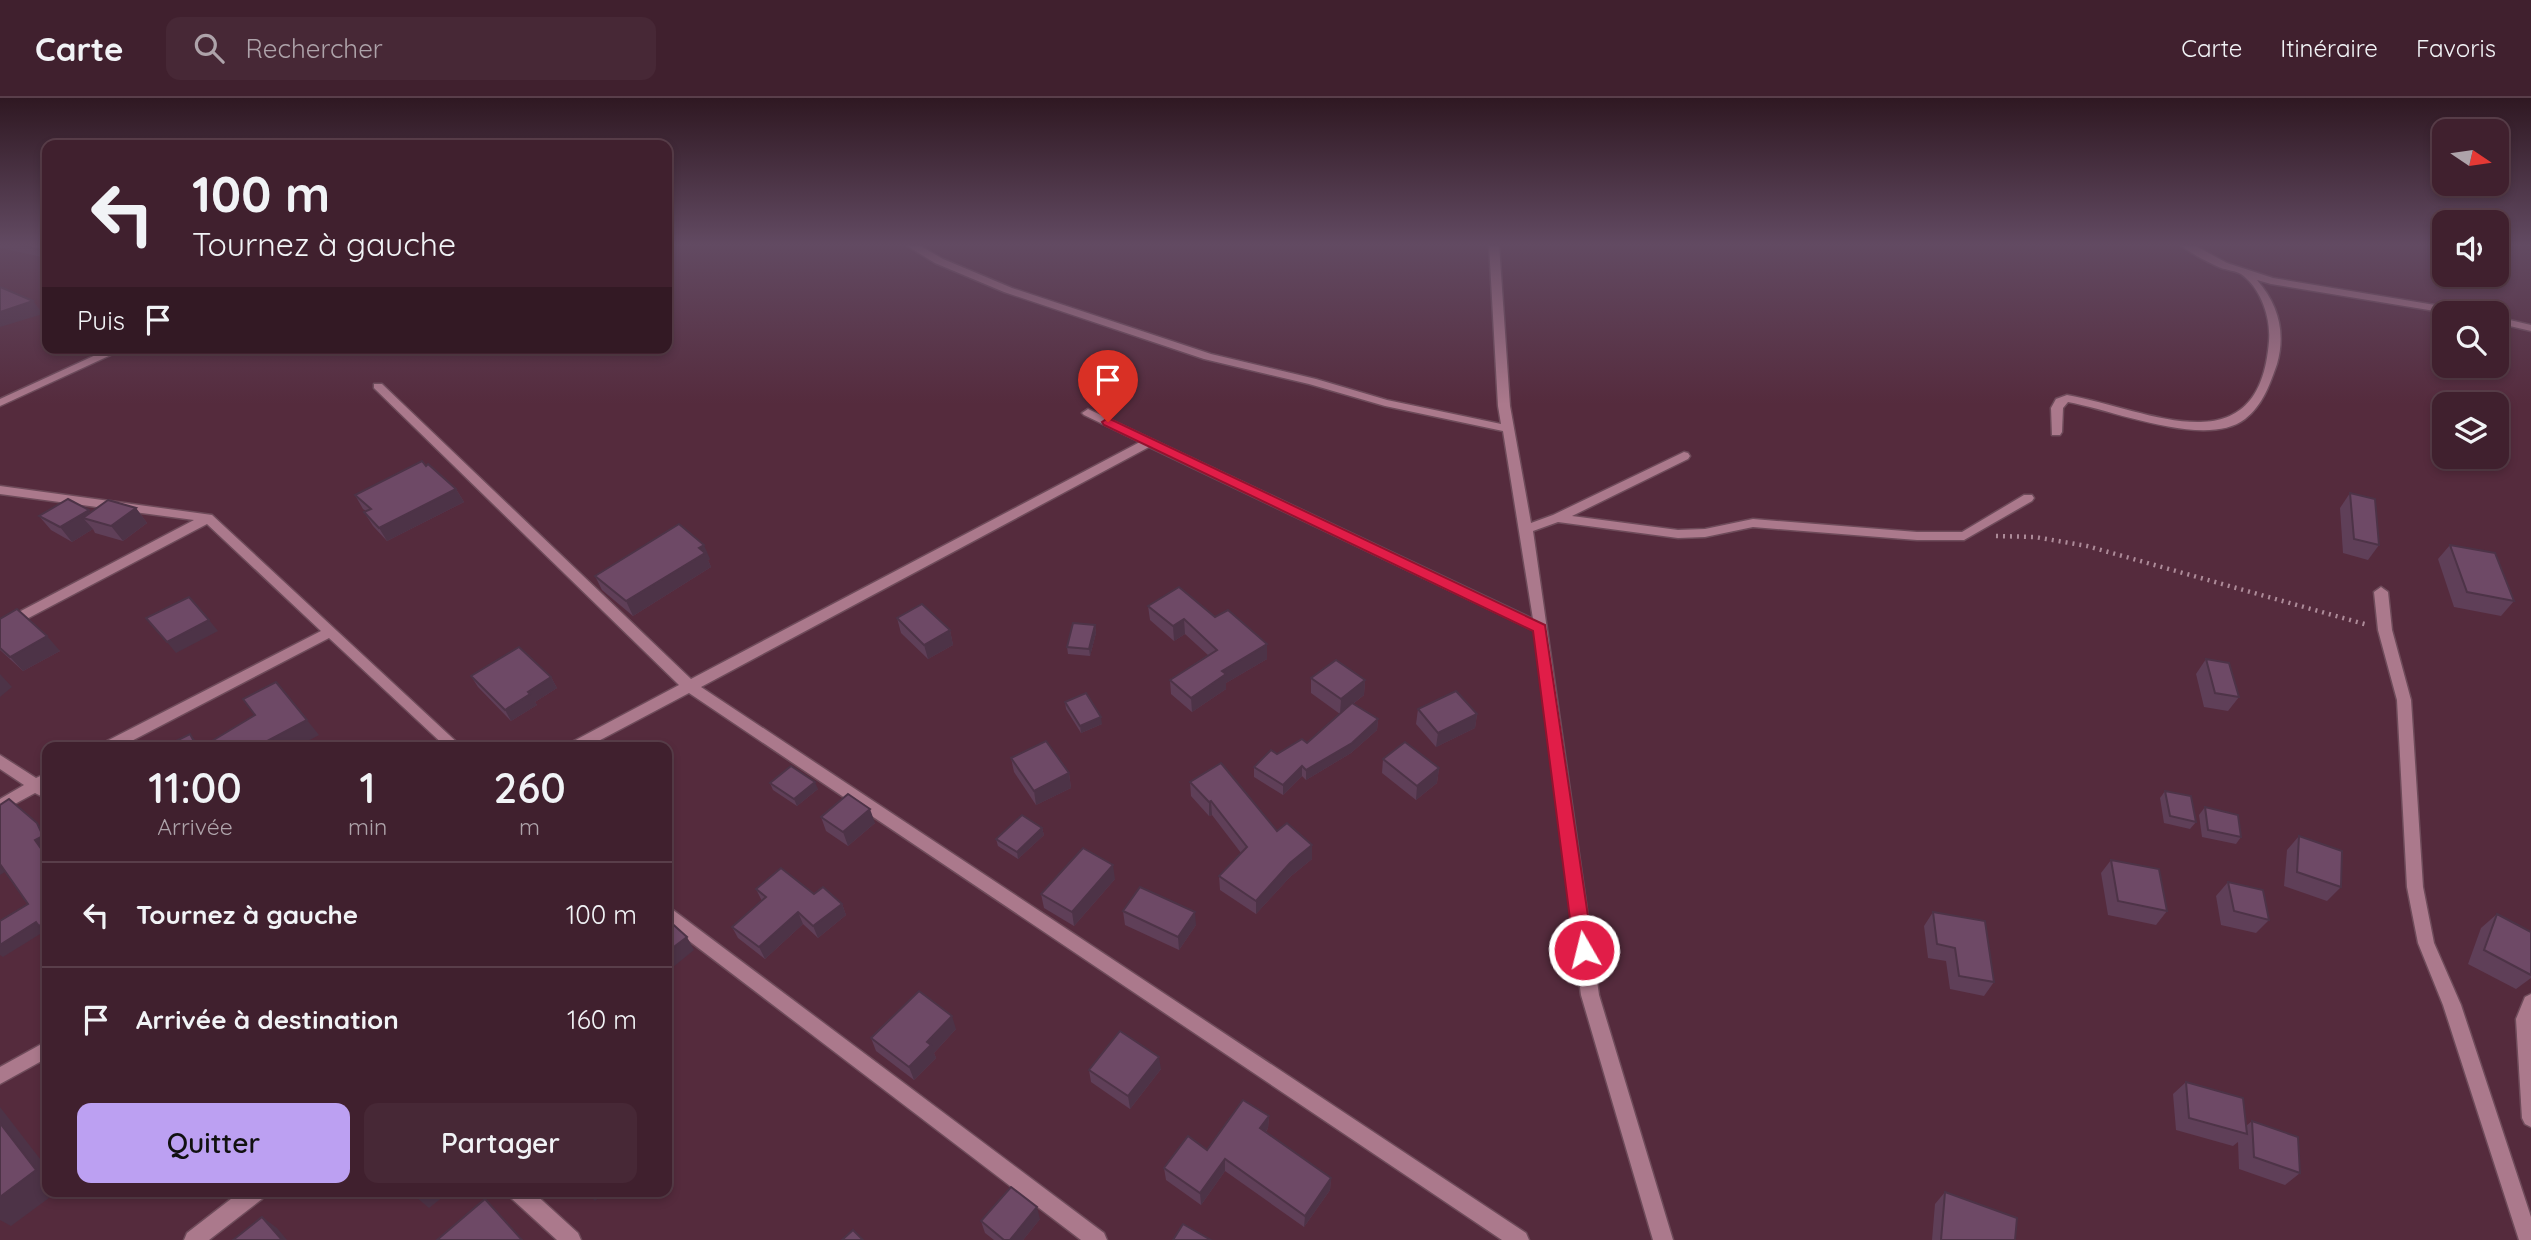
<!DOCTYPE html>
<html lang="fr">
<meta charset="utf-8">
<style>
:root{--surface:#40202e;--page:#472836;--text:#f1f3f6;--muted:#aea3aa;--line:#593e4a;--accent:#bca0f2}
body{margin:0;font-family:Quicksand,sans-serif;background:var(--page);color:var(--text);height:100vh;display:flex;flex-direction:column;font-size:26px;white-space:nowrap}
*{box-sizing:border-box;margin:0}
p{font-size:23px;color:var(--muted)}
.icon{flex:none;width:38px;height:38px;fill:none;stroke:currentColor;stroke-width:2;stroke-linecap:round;stroke-linejoin:round}
.map{position:relative;flex:1;overflow:hidden}
.side{position:absolute;left:42px;top:644px;width:630px;height:455px;display:flex;flex-direction:column;background:var(--surface);border-radius:14px;box-shadow:0 4px 10px #0003,0 0 0 2px var(--line)}
.side>*{flex:none}
.top-card{position:absolute;left:42px;top:42px;width:630px;height:214px;border-radius:14px;box-shadow:0 4px 10px #0003,0 0 0 2px var(--line);background:#40202e;color:var(--text);overflow:hidden}
.needle{width:46px;rotate:103deg}
.fabs{position:absolute;left:2432px;top:21px;display:grid;gap:14px}
.fabs a{display:grid;place-items:center;width:77px;height:77px;border-radius:14px;background:var(--surface);box-shadow:0 4px 10px #0003,0 0 0 2px var(--line);font-size:35px}
.pin{position:absolute;display:grid;place-items:center;width:60px;height:60px;color:#fff;margin:-72px -30px;border-radius:50% 50% 50% 0;rotate:-45deg;box-shadow:0 0 7px #0007}
.pin .icon{rotate:45deg}
.me{position:absolute;width:77px;margin:-38px;rotate:352deg;stroke-linejoin:round;filter:drop-shadow(0 0 5px #0008)}
.turn{display:flex;align-items:center;gap:24px;height:147px;padding:0 35px;font-size:32px}
.turn .icon{width:91px;height:91px;stroke-width:2.5}
.turn b{display:block;font-size:49px;line-height:60px}
.then{display:flex;align-items:center;height:66px;padding:0 35px;background:#0003;gap:14px;font-size:26px}
.eta{display:flex;justify-content:space-evenly;align-items:center;height:119px;text-align:center}
.eta b{font-size:42px;font-weight:600;line-height:49px}
.button{display:flex;gap:14px;margin-top:auto;padding:14px 35px}
.button a{flex:1;height:80px;border-radius:14px;background:var(--accent);color:#111;font-size:28px;font-weight:600;line-height:80px;text-align:center}
.button a+a{background:var(--page);color:var(--text)}
ul{padding:0;list-style:none}
li{display:flex;align-items:center;gap:21px;height:105px;padding:0 35px;border-top:2px solid var(--line)}
li div{flex:1}
li b{display:block;font-size:26px}
li em{font-style:normal}
header{display:flex;align-items:center;gap:42px;box-sizing:border-box;height:98px;padding:0 35px;background:var(--surface);border-bottom:2px solid var(--line)}
header strong{font-size:33px}
nav{display:flex;gap:38px;margin-inline-start:auto;font-size:24px}
.search{width:490px;height:63px;background:var(--page);display:flex;align-items:center;gap:18px;box-sizing:border-box;padding:0 24px;border-radius:14px;color:var(--muted);font-size:26px}
.map>svg:first-child{display:block}
.lines{fill:none;stroke-linecap:round;stroke-linejoin:round}
.minor-casing{stroke:#6e4b5a;stroke-width:3}
.path{stroke:#ad8b99;stroke-width:4.5;stroke-dasharray:2 5;stroke-linecap:butt}
.minor{fill:#ab798c;fill-rule:evenodd}
.wall{fill:#5f3f58}
.shaded-wall{fill:#4d3347}
.building{fill:#6e4966;stroke:#4d3347;stroke-width:2}
.route{fill:#e11d48;stroke:#92132f;stroke-width:2}
</style>
<header>
<strong>Carte</strong>
<div class="search"><svg class="icon" aria-label="search" viewBox="0 0 24 24"><circle cx="10" cy="10" r="6"/><path d="M15 15l6 6"/></svg>Rechercher</div>
<nav><a>Carte</a><a>Itinéraire</a><a>Favoris</a></nav>
</header>
<div class="map">
<svg width="2531" height="1142" viewBox="0 0 2531 1142">
<rect width="100%" height="100%" fill="#552b3d"/>
<g class="lines">
<g class="minor-casing">
<g id="minor">
<path d="M 904,146 L 917,146 L 943,161 L 1012,190 L 1211,256 L 1316,281 L 1387,302 L 1501,326 L 1498,308 L 1489,146 L 1499,146 L 1510,308 L 1531,425 L 1553,417 L 1684,354 L 1688,355 L 1690,358 L 1688,361 L 1572,418 L 1678,432 L 1705,431 L 1753,421 L 1917,434 L 1962,434 L 2024,397 L 2032,397 L 2034,400 L 2032,403 L 1964,442 L 1917,442 L 1753,429 L 1705,439 L 1678,440 L 1558,424 L 1533,433 L 1599,897 L 1673,1142 L 1653,1142 L 1581,897 L 1535,533 L 1149,349 L 701,589 L 1526,1135 L 1529,1142 L 1502,1142 L 689,595 L 587,649 L 568,649 L 570,645 L 679,587 L 374,290 L 374,286 L 382,286 L 691,581 L 1140,344 L 1084,317 L 1082,315 L 1088,311 L 1533,521 L 1503,333 L 1385,308 L 1309,286 L 1204,261 L 1004,194 L 935,165 Z"/>
<path d="M 2179,146 L 2192,146 L 2227,165 L 2273,180 L 2465,212 L 2470,215 L 2447,215 L 2271,186 L 2257,182 C 2278,206 2286,234 2277,266 C 2270,286 2263,307 2245,321 C 2206,351 2113,312 2068,304 L 2063,310 L 2062,334 L 2060,337 L 2052,337 L 2051,310 L 2056,301 L 2067,297 C 2147,311 2259,373 2269,243 C 2271,220 2261,190 2241,176 C 2236,173 2227,172 2221,170 C 2207,164 2190,155 2179,146 Z"/>
<path d="M 2497,219 L 2531,227 L 2531,233 L 2497,225 Z"/>
<path d="M 111,250 L 126,250 L 0,308 L 0,301 Z"/>
<path d="M 0,388 L 212,417 L 462,649 L 446,649 L 329,540 L 120,649 L 101,649 L 103,645 L 321,533 L 207,426 L 0,535 L 0,524 L 194,422 L 0,396 Z"/>
<path d="M 2381,489 L 2388,494 L 2392,532 L 2411,602 L 2423,789 L 2434,845 L 2461,907 L 2531,1119 L 2531,1142 L 2519,1142 L 2443,907 L 2418,845 L 2407,789 L 2397,602 L 2378,532 L 2374,494 Z"/>
<path d="M 0,657 L 36,680 L 47,675 L 47,701 L 35,695 L 0,714 L 0,701 L 24,687 L 0,671 Z"/>
<path d="M 667,810 L 673,812 L 1104,1135 L 1107,1142 L 1081,1142 L 667,826 Z"/>
<path d="M 2531,896 L 2531,1029 L 2525,1026 L 2522,1020 L 2516,921 L 2525,899 Z"/>
<path d="M 47,943 L 47,960 L 0,986 L 0,969 Z"/>
<path d="M 240,1094 L 264,1094 L 262,1101 L 209,1142 L 184,1142 L 187,1135 Z"/>
<path d="M 510,1094 L 533,1094 L 578,1135 L 581,1142 L 557,1142 L 512,1101 Z"/>
</g>
</g>
<path class="path" d="M 1996,438 L 2035,439 L 2087,448 L 2368,527"/>
<use href="#minor" class="minor"/>
</g>
<g class="wall">
<path d="M 0,146 L 47,146 L 47,160 L 0,150 Z"/>
<path d="M 426,368 L 456,391 L 464,404 L 387,443 L 373,428 L 364,414 L 366,413 L 363,411 L 355,397 Z"/>
<path d="M 2350,395 L 2379,447 L 2368,462 L 2343,455 L 2340,410 Z"/>
<path d="M 136,410 L 147,425 L 123,443 L 95,435 L 93,431 L 72,444 L 51,432 L 39,418 L 91,414 Z"/>
<path d="M 2450,447 L 2514,503 L 2501,518 L 2454,509 L 2438,461 Z"/>
<path d="M 710,461 L 708,462 L 711,469 L 633,518 L 602,492 L 595,478 Z"/>
<path d="M 1179,489 L 1267,561 L 1226,585 L 1226,591 L 1192,614 L 1171,596 L 1170,582 L 1208,557 L 1185,536 L 1174,543 L 1150,522 L 1148,508 Z"/>
<path d="M 897,520 L 950,532 L 953,547 L 928,561 L 901,535 Z"/>
<path d="M 0,521 L 60,553 L 23,573 L 0,552 Z"/>
<path d="M 1095,527 L 1096,535 L 1090,558 L 1068,556 L 1067,549 Z"/>
<path d="M 2206,561 L 2239,599 L 2228,613 L 2204,609 L 2196,576 Z"/>
<path d="M 471,578 L 551,579 L 557,590 L 535,604 L 537,607 L 511,623 L 478,589 Z"/>
<path d="M 1311,580 L 1365,582 L 1364,597 L 1353,606 L 1378,621 L 1377,632 L 1351,655 L 1306,682 L 1302,678 L 1283,697 L 1254,679 L 1254,669 L 1307,645 L 1340,616 L 1311,595 Z"/>
<path d="M 1065,604 L 1102,626 L 1081,635 L 1066,611 Z"/>
<path d="M 1418,611 L 1477,616 L 1475,630 L 1436,649 L 1416,626 Z"/>
<path d="M 1011,660 L 1069,675 L 1071,690 L 1036,707 L 1014,674 Z"/>
<path d="M 1383,661 L 1439,670 L 1437,685 L 1416,702 L 1382,675 Z"/>
<path d="M 1190,684 L 1277,733 L 1312,747 L 1312,761 L 1290,779 L 1256,816 L 1220,792 L 1219,778 L 1241,755 L 1212,717 L 1209,718 L 1191,698 Z"/>
<path d="M 770,685 L 818,691 L 797,708 L 773,692 Z"/>
<path d="M 2165,693 L 2196,724 L 2190,731 L 2164,725 L 2160,700 Z"/>
<path d="M 2205,709 L 2241,739 L 2236,746 L 2202,739 L 2199,717 Z"/>
<path d="M 821,719 L 875,725 L 848,748 L 826,733 Z"/>
<path d="M 1042,730 L 1044,737 L 1018,761 L 998,748 L 996,741 Z"/>
<path d="M 2299,738 L 2341,789 L 2327,803 L 2284,788 L 2287,752 Z"/>
<path d="M 2111,762 L 2167,813 L 2156,827 L 2108,817 L 2101,775 Z"/>
<path d="M 1115,781 L 1074,828 L 1044,810 L 1041,796 Z"/>
<path d="M 2228,784 L 2269,822 L 2256,835 L 2221,827 L 2216,798 Z"/>
<path d="M 756,791 L 814,796 L 842,806 L 846,817 L 818,840 L 803,826 L 765,861 L 738,840 L 732,829 L 762,803 Z"/>
<path d="M 1123,813 L 1196,827 L 1179,852 L 1125,827 Z"/>
<path d="M 1933,814 L 1994,884 L 1984,898 L 1950,891 L 1946,863 L 1928,860 L 1924,828 Z"/>
<path d="M 2497,816 L 2531,834 L 2531,880 L 2516,891 L 2468,866 L 2481,830 Z"/>
<path d="M 956,931 L 934,955 L 936,960 L 914,982 L 876,953 L 871,940 Z"/>
<path d="M 1161,971 L 1130,1011 L 1091,984 L 1089,972 Z"/>
<path d="M 2186,984 L 2246,1028 L 2252,1023 L 2300,1075 L 2285,1087 L 2239,1071 L 2238,1044 L 2233,1048 L 2176,1032 L 2173,996 Z"/>
<path d="M 1269,1018 L 1268,1030 L 1266,1034 L 1331,1080 L 1330,1092 L 1304,1129 L 1225,1073 L 1201,1107 L 1166,1082 L 1164,1070 L 1207,1052 Z"/>
<path d="M 1945,1094 L 2015,1142 L 1932,1142 L 1935,1106 Z"/>
<path d="M 1040,1121 L 1023,1142 L 994,1142 L 985,1135 L 981,1123 Z"/>
</g>
<g class="shaded-wall">
<path d="M 33,203 L 43,216 L 0,229 L 0,214 Z"/>
<path d="M 456,391 L 464,404 L 387,443 L 379,430 Z"/>
<path d="M 136,410 L 147,425 L 123,443 L 111,428 Z"/>
<path d="M 89,412 L 100,425 L 83,420 L 93,431 L 72,444 L 60,429 Z"/>
<path d="M 704,447 L 710,461 L 708,462 L 711,469 L 633,518 L 626,503 Z"/>
<path d="M 1184,521 L 1185,536 L 1174,543 L 1173,528 Z"/>
<path d="M 209,522 L 218,533 L 176,555 L 167,544 Z"/>
<path d="M 1095,527 L 1096,535 L 1090,558 L 1089,551 Z"/>
<path d="M 950,532 L 953,547 L 928,561 L 924,547 Z"/>
<path d="M 47,538 L 60,553 L 23,573 L 10,559 Z"/>
<path d="M 1267,546 L 1267,561 L 1226,585 L 1226,591 L 1192,614 L 1191,600 L 1222,573 Z"/>
<path d="M 0,576 L 12,589 L 0,599 Z"/>
<path d="M 551,579 L 557,590 L 535,604 L 537,607 L 511,623 L 505,612 L 528,594 Z"/>
<path d="M 1365,582 L 1364,597 L 1340,616 L 1341,601 Z"/>
<path d="M 1477,616 L 1475,630 L 1436,649 L 1438,635 Z"/>
<path d="M 1101,619 L 1102,626 L 1081,635 L 1080,628 Z"/>
<path d="M 1378,621 L 1377,632 L 1351,655 L 1306,682 L 1306,672 Z"/>
<path d="M 307,622 L 319,637 L 297,649 L 256,649 Z"/>
<path d="M 190,636 L 201,649 L 197,649 Z"/>
<path d="M 1302,668 L 1302,678 L 1283,697 L 1283,687 Z"/>
<path d="M 1439,670 L 1437,685 L 1416,702 L 1417,688 Z"/>
<path d="M 1069,675 L 1071,690 L 1036,707 L 1034,693 Z"/>
<path d="M 815,684 L 818,691 L 797,708 L 794,701 Z"/>
<path d="M 1211,703 L 1212,717 L 1209,718 L 1209,704 Z"/>
<path d="M 870,711 L 875,725 L 848,748 L 843,734 Z"/>
<path d="M 37,725 L 47,735 L 47,749 L 44,750 L 47,755 L 47,759 L 35,742 Z"/>
<path d="M 1042,730 L 1044,737 L 1018,761 L 1017,754 Z"/>
<path d="M 1312,747 L 1312,761 L 1290,779 L 1256,816 L 1256,803 L 1290,765 Z"/>
<path d="M 0,765 L 8,772 L 0,777 Z"/>
<path d="M 1113,767 L 1115,781 L 1074,828 L 1072,814 Z"/>
<path d="M 842,806 L 846,817 L 818,840 L 813,828 Z"/>
<path d="M 798,814 L 803,826 L 765,861 L 759,849 Z"/>
<path d="M 1195,814 L 1196,827 L 1179,852 L 1178,839 Z"/>
<path d="M 47,822 L 47,835 L 45,833 L 3,859 L 0,857 L 0,847 L 36,824 Z"/>
<path d="M 687,839 L 694,852 L 667,874 L 667,854 Z"/>
<path d="M 952,918 L 956,931 L 934,955 L 936,960 L 914,982 L 909,969 L 927,944 Z"/>
<path d="M 1159,959 L 1161,971 L 1130,1011 L 1128,998 Z"/>
<path d="M 0,1009 L 47,1070 L 47,1094 L 57,1094 L 11,1128 L 0,1122 Z"/>
<path d="M 1269,1018 L 1268,1030 L 1260,1043 L 1260,1030 Z"/>
<path d="M 1225,1061 L 1225,1073 L 1201,1107 L 1200,1095 Z"/>
<path d="M 1331,1080 L 1330,1092 L 1304,1129 L 1305,1118 Z"/>
<path d="M 423,1094 L 449,1094 L 429,1110 L 416,1099 Z"/>
<path d="M 586,1094 L 605,1094 L 595,1103 Z"/>
<path d="M 1037,1109 L 1040,1121 L 1023,1142 L 1010,1142 Z"/>
<path d="M 262,1119 L 277,1130 L 287,1142 L 282,1142 Z"/>
</g>
<g class="building">
<path d="M 15,146 L 47,146 L 47,153 Z"/>
<path d="M 0,189 L 33,203 L 0,214 Z"/>
<path d="M 422,363 L 426,368 L 428,366 L 456,391 L 379,430 L 364,414 L 371,411 L 355,397 Z"/>
<path d="M 2350,395 L 2375,401 L 2379,447 L 2354,441 Z"/>
<path d="M 68,401 L 89,412 L 60,429 L 39,418 Z"/>
<path d="M 108,402 L 136,410 L 111,428 L 83,420 Z"/>
<path d="M 679,426 L 704,447 L 699,450 L 705,455 L 626,503 L 595,478 Z"/>
<path d="M 2450,447 L 2495,455 L 2514,503 L 2467,494 Z"/>
<path d="M 1179,489 L 1215,519 L 1228,512 L 1267,546 L 1222,573 L 1226,576 L 1191,600 L 1170,582 L 1217,552 L 1184,521 L 1173,528 L 1148,508 Z"/>
<path d="M 189,499 L 209,522 L 167,544 L 146,520 Z"/>
<path d="M 922,506 L 950,532 L 924,547 L 897,520 Z"/>
<path d="M 17,511 L 47,538 L 10,559 L 0,550 L 0,521 Z"/>
<path d="M 1073,525 L 1095,527 L 1089,551 L 1067,549 Z"/>
<path d="M 519,549 L 551,579 L 528,594 L 530,596 L 505,612 L 471,578 Z"/>
<path d="M 2206,561 L 2229,565 L 2239,599 L 2215,595 Z"/>
<path d="M 1336,562 L 1365,582 L 1341,601 L 1311,580 Z"/>
<path d="M 276,584 L 307,622 L 256,649 L 202,649 L 255,617 L 243,601 Z"/>
<path d="M 1456,593 L 1477,616 L 1438,635 L 1418,611 Z"/>
<path d="M 1086,595 L 1101,619 L 1080,628 L 1065,604 Z"/>
<path d="M 1352,605 L 1378,621 L 1352,645 L 1306,672 L 1302,668 L 1283,687 L 1254,669 L 1271,652 L 1277,656 L 1302,641 L 1307,645 Z"/>
<path d="M 190,636 L 197,649 L 164,649 Z"/>
<path d="M 1046,643 L 1069,675 L 1034,693 L 1011,660 Z"/>
<path d="M 1405,644 L 1439,670 L 1417,688 L 1383,661 Z"/>
<path d="M 1221,665 L 1277,733 L 1287,725 L 1312,747 L 1290,765 L 1256,803 L 1219,778 L 1247,749 L 1211,703 L 1209,704 L 1190,684 Z"/>
<path d="M 791,668 L 815,684 L 794,701 L 770,685 Z"/>
<path d="M 2165,693 L 2191,698 L 2196,724 L 2170,718 Z"/>
<path d="M 848,696 L 870,711 L 843,734 L 821,719 Z"/>
<path d="M 9,701 L 37,725 L 43,738 L 35,742 L 47,759 L 47,822 L 39,828 L 36,824 L 0,847 L 0,823 L 28,806 L 0,766 L 0,707 Z"/>
<path d="M 2205,709 L 2238,717 L 2241,739 L 2208,732 Z"/>
<path d="M 1022,717 L 1042,730 L 1017,754 L 996,741 Z"/>
<path d="M 2299,738 L 2342,753 L 2341,789 L 2297,774 Z"/>
<path d="M 1083,750 L 1113,767 L 1072,814 L 1041,796 Z"/>
<path d="M 2111,762 L 2159,771 L 2167,813 L 2118,803 Z"/>
<path d="M 781,770 L 814,796 L 823,789 L 842,806 L 813,828 L 798,814 L 759,849 L 732,829 L 766,799 L 756,791 Z"/>
<path d="M 2228,784 L 2263,792 L 2269,822 L 2234,813 Z"/>
<path d="M 1140,789 L 1195,814 L 1178,839 L 1123,813 Z"/>
<path d="M 1933,814 L 1985,823 L 1994,884 L 1959,878 L 1955,850 L 1937,846 Z"/>
<path d="M 2497,816 L 2531,834 L 2531,877 L 2484,852 Z"/>
<path d="M 667,821 L 687,839 L 667,854 Z"/>
<path d="M 919,893 L 952,918 L 927,944 L 931,947 L 909,969 L 871,940 Z"/>
<path d="M 1120,933 L 1159,959 L 1128,998 L 1089,972 Z"/>
<path d="M 2186,984 L 2243,1000 L 2247,1036 L 2189,1020 Z"/>
<path d="M 1243,1002 L 1269,1018 L 1260,1030 L 1331,1080 L 1305,1118 L 1225,1061 L 1200,1095 L 1164,1070 L 1188,1038 L 1207,1052 Z"/>
<path d="M 2252,1023 L 2298,1039 L 2300,1075 L 2254,1059 Z"/>
<path d="M 0,1025 L 36,1072 L 0,1099 Z"/>
<path d="M 1011,1089 L 1037,1109 L 1010,1142 L 1004,1142 L 981,1123 Z"/>
<path d="M 412,1094 L 423,1094 L 416,1099 Z"/>
<path d="M 1945,1094 L 2017,1120 L 2015,1142 L 1941,1142 Z"/>
<path d="M 485,1101 L 522,1142 L 437,1142 Z"/>
<path d="M 262,1119 L 282,1142 L 233,1142 Z"/>
<path d="M 1183,1126 L 1211,1142 L 1173,1142 Z"/>
<path d="M 853,1132 L 863,1142 L 842,1142 Z"/>
</g>
<linearGradient id="sky" x2="0" y2="1"><stop stop-color="#2f1822"/><stop offset="0.48" stop-color="#624a62"/><stop offset="1" stop-color="#624a62" stop-opacity="0"/></linearGradient>
<rect width="2531" height="306" fill="url(#sky)"/>
<path class="route" d="M 1108,320 L 1545,527 L 1593,852 L 1590,857 L 1584,860 L 1577,857 L 1574,852 L 1533,533 L 1104,327 L 1102,324 Z"/>
</svg>
<div class="fabs">
<a><svg class="needle" viewBox="-14 -14 28 28"><path d="M0-13l5 13h-10z" fill="#e53935"/><path d="M0 13l5-13h-10z" fill="#aea3aa"/></svg></a>
<a><svg class="icon" aria-label="sound" viewBox="0 0 24 24"><path d="M4 9h4l5-4v14l-5-4H4zM17 9q2 3 0 6"/></svg></a>
<a><svg class="icon" aria-label="search" viewBox="0 0 24 24"><circle cx="10" cy="10" r="6"/><path d="M15 15l6 6"/></svg></a>
<a><svg class="icon" aria-label="layers" viewBox="0 0 24 24"><path d="M12 4l9 5-9 5-9-5zM3 14l9 5 9-5"/></svg></a>
</div>
<div class="pin" style="left:1108px;top:324px;background:#d93025"><svg class="icon" aria-label="arrive" viewBox="0 0 24 24"><path d="M6 21V4h12l-3 4 3 4H6"/></svg></div>
<svg class="me" style="left:1584px;top:852px" viewBox="-20 -20 40 40"><circle r="17" fill="#e11d48" stroke="#fff" stroke-width="3"/><path d="M0-11L8 9 0 5-8 9z" fill="#fff"/></svg>
<div class="top-card">
<div class="turn"><svg class="icon" aria-label="left" viewBox="0 0 24 24"><path d="M17 20v-9H6M10 6l-5 5 5 5"/></svg><div><b>100 m</b>Tournez à gauche</div></div>
<div class="then">Puis<svg class="icon" aria-label="arrive" viewBox="0 0 24 24"><path d="M6 21V4h12l-3 4 3 4H6"/></svg></div>
</div>
<section class="side">
<div class="eta">
<div><b>11:00</b><p>Arrivée</p></div>
<div><b>1</b><p>min</p></div>
<div><b>260</b><p>m</p></div>
</div>
<ul>
<li><svg class="icon" aria-label="left" viewBox="0 0 24 24"><path d="M17 20v-9H6M10 6l-5 5 5 5"/></svg><div><b>Tournez à gauche</b></div><em>100 m</em></li>
<li><svg class="icon" aria-label="arrive" viewBox="0 0 24 24"><path d="M6 21V4h12l-3 4 3 4H6"/></svg><div><b>Arrivée à destination</b></div><em>160 m</em></li>
</ul>
<div class="button"><a>Quitter</a><a>Partager</a></div>
</section>
</div>
